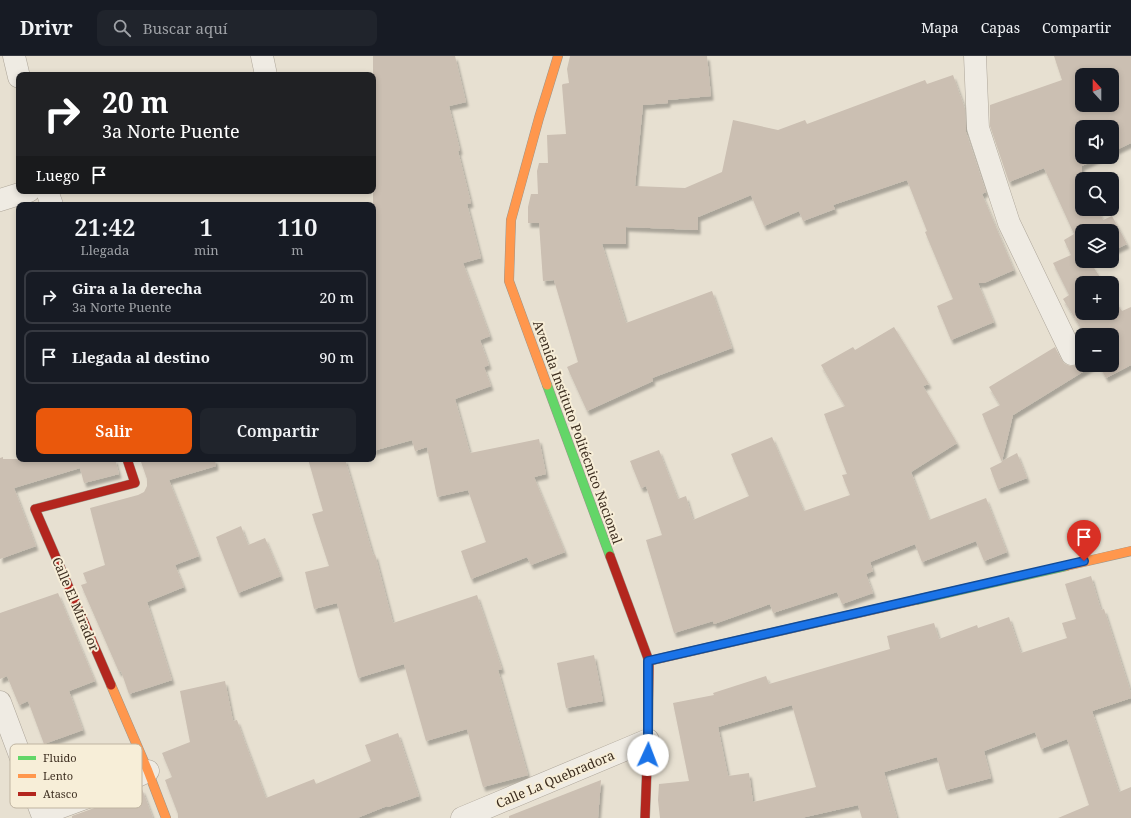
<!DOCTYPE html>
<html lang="es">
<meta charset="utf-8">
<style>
:root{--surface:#171b24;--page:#20242c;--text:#f1f3f6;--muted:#9ea1a6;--line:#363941;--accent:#ea580c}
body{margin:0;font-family:"Noto Serif",serif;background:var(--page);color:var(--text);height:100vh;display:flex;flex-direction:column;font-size:15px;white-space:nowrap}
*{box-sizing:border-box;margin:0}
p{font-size:13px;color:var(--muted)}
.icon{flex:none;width:22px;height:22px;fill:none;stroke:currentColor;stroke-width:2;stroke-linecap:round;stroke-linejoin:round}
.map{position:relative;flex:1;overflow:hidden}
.panel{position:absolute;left:16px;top:146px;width:360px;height:260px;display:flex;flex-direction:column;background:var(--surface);border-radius:8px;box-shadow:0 2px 6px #0003}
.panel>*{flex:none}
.banner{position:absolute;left:16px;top:16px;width:360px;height:122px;border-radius:8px;box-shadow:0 2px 6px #0003;background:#202124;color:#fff;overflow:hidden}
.needle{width:26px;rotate:339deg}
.fabs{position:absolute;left:1075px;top:12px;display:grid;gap:8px}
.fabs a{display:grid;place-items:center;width:44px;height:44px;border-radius:8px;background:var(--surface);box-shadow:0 2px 6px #0003;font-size:20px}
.pin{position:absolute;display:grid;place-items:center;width:34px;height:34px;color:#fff;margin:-41px -17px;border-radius:50% 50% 50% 0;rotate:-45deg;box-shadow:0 0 4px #0007}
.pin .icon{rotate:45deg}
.me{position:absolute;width:44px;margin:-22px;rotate:2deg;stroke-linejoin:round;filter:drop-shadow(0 0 3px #0008)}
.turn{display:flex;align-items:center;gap:14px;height:84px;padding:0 20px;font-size:18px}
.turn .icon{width:52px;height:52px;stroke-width:2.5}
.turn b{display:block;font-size:28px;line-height:34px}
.then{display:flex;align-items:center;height:38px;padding:0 20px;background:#0003;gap:8px;font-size:15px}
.eta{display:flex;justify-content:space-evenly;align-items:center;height:68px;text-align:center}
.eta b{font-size:24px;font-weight:600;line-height:28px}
.button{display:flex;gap:8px;margin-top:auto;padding:8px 20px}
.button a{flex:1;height:46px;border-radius:8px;background:var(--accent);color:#fff;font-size:16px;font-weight:600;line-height:46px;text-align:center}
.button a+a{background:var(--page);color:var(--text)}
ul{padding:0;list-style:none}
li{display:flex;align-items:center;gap:12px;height:54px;margin:0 8px 6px;padding:0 12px;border:2px solid var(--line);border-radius:8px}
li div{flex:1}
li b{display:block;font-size:15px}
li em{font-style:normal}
header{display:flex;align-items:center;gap:24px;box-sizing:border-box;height:56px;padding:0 20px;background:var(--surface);border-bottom:1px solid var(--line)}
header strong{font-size:19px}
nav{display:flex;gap:22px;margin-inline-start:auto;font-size:14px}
.search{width:280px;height:36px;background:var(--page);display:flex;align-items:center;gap:10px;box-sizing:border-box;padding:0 14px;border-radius:8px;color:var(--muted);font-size:15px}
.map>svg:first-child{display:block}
.building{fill:#cbbfb2;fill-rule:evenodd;filter:url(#shadow)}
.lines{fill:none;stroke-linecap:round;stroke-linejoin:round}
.street-casing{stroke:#ada599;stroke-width:23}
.fast-casing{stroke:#9c958a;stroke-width:10}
.slow-casing{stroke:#9c958a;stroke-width:10}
.jam-casing{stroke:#9c958a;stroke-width:10}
.street{stroke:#efebe3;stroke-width:22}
.fast{stroke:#63d668;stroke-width:9}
.slow{stroke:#ff974d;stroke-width:9}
.jam{stroke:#b3261e;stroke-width:9}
.route-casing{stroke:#114b97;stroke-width:10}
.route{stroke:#1a73e8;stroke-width:7}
.labels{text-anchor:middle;stroke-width:4;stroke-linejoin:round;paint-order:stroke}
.street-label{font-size:13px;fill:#3d2e20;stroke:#f7eed8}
.key{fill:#f7eed8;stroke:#bfb4a1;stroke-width:1}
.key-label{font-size:11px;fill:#3d2e20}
</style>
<header>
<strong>Drivr</strong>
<div class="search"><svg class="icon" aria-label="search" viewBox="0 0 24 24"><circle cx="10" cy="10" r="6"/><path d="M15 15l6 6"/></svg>Buscar aquí</div>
<nav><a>Mapa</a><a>Capas</a><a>Compartir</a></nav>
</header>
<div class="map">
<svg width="1131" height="762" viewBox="0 0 1131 762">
<defs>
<filter id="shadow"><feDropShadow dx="2.5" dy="4.5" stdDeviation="1" flood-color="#0004"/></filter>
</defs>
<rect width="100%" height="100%" fill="#e7e0d1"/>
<g class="building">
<path d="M 373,0 L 455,0 L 466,46 L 449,50 L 460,94 L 458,95 L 471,147 L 467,148 L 481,202 L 463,207 L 490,280 L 480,284 L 489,309 L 484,311 L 491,330 L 455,343 L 470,397 L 539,383 L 546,418 L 534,421 L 565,496 L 531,509 L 527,501 L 471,523 L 461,495 L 486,486 L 468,434 L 437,441 L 427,391 L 415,395 L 412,384 L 373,395 Z"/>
<path d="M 570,0 L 707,0 L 711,40 L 668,44 L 668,47 L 643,49 L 635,130 L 685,132 L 722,116 L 733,64 L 778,74 L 805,64 L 807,68 L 925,24 L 927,28 L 953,19 L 965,53 L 966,76 L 986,136 L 982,138 L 1014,214 L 984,227 L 978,227 L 994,266 L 951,284 L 937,250 L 953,243 L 925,176 L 927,175 L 907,124 L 833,149 L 835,153 L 803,165 L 799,155 L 764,170 L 751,139 L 698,161 L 698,174 L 626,171 L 626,188 L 602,188 L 626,267 L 712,235 L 732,292 L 652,322 L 653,325 L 587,355 L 567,311 L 578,306 L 554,224 L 543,225 L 539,167 L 528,167 L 528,151 L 531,138 L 538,138 L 537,115 L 539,107 L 548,107 L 547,79 L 566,78 L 562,29 L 563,28 L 569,27 L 567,13 Z"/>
<path d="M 1054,0 L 1131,0 L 1131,87 L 1112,96 L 1112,71 L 1082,71 L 1082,101 L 1101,101 L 1082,110 L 1082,153 L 1098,153 L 1103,164 L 1112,160 L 1127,188 L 1112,195 L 1112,175 L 1082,175 L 1082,205 L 1092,205 L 1090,206 L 1104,227 L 1082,227 L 1082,257 L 1112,257 L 1112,240 L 1122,255 L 1131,251 L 1131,309 L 1106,322 L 1099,309 L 1112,309 L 1112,279 L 1082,279 L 1082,290 L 1076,278 L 1082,274 L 1063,243 L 1069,239 L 1053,207 L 1071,199 L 1064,184 L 1074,178 L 1044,112 L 1009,126 L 990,70 L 990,49 L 1062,24 ZM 1082,19 L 1112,19 L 1112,49 L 1082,49 Z"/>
<path d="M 894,271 L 929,328 L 923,330 L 957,387 L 911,416 L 929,464 L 986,442 L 1007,496 L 984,505 L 976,485 L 922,506 L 915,488 L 870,506 L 873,515 L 866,518 L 873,537 L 842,548 L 837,536 L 773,557 L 770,548 L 714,568 L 713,565 L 674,577 L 646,484 L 662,479 L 646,430 L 641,432 L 630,405 L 659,394 L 678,443 L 686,440 L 693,464 L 749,440 L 731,398 L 772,381 L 804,455 L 850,439 L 842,419 L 847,418 L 824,358 L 845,350 L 821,309 L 853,291 L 855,294 Z"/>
<path d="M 1055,291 L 1061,303 L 1065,308 L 1071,310 L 1077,309 L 1082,305 L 1082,309 L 1094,309 L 1013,359 L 1002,405 L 1017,397 L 1027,422 L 998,433 L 990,412 L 1002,406 L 982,358 L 1000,349 L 989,331 Z"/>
<path d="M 3,401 L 3,403 L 115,403 L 119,418 L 84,427 L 80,412 L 14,432 L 36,490 L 0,503 L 0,402 Z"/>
<path d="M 140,403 L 215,403 L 216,410 L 169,424 L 199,500 L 175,509 L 184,531 L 147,546 L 172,624 L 129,638 L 121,615 L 119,616 L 81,529 L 87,527 L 83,517 L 105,509 L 90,452 L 138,439 L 144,436 L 147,430 L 147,423 Z"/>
<path d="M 308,403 L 345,403 L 373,499 L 375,498 L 393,567 L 477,539 L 502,613 L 498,614 L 528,719 L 483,731 L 467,673 L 426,685 L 404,608 L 358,622 L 337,547 L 314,553 L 305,516 L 329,510 L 312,458 L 323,455 Z"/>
<path d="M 241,470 L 248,489 L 265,482 L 281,520 L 238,537 L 216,481 Z"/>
<path d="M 1091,520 L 1101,554 L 1104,553 L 1131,637 L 1131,642 L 1092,655 L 1119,736 L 1131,731 L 1131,762 L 1058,762 L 1089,749 L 1067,683 L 1041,693 L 1035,676 L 984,695 L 991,722 L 946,734 L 937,701 L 884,716 L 897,762 L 862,762 L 858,749 L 801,762 L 660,762 L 658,744 L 659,728 L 689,725 L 673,647 L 714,639 L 713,637 L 766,620 L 769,628 L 890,593 L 887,580 L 934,567 L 939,583 L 977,569 L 978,572 L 1009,561 L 1021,597 L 1067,582 L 1062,567 L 1076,563 L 1065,528 ZM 792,649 L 816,731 L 753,746 L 749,717 L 728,720 L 718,671 Z"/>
<path d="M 58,537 L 95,625 L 69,635 L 83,674 L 44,688 L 28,645 L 19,649 L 7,620 L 0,623 L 0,557 Z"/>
<path d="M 594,599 L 603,645 L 566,652 L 557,607 Z"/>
<path d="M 225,625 L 233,665 L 237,664 L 243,681 L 266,742 L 314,723 L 316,728 L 371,705 L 365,689 L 398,677 L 419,740 L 388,751 L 387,750 L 357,762 L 178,762 L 178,758 L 165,724 L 172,721 L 162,697 L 190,686 L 180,635 Z"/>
<path d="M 601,724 L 598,762 L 509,762 L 509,760 Z"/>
<path d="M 142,733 L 153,762 L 72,762 L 72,760 L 111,746 Z"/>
</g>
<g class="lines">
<g class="street-casing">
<g id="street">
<path d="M 14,0 L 19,21"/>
<path d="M 262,0 L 266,19"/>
<path d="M 975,0 L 978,72 L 1009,167 L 1072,298"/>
<path d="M 47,135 L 52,149"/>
<path d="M 0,144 L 29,135"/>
<path d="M 0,646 L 42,758 L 107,734 L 148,715"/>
<path d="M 462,762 L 648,684"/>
</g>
</g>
<g class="fast-casing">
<g id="fast">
<path d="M 547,329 L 610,500"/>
<path d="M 916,544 L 1066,510"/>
</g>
</g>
<g class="slow-casing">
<g id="slow">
<path d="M 547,329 L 509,225 L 511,164 L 539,62 L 558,0"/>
<path d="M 1066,510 L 1131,495"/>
<path d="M 649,605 L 916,544"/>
<path d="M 111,629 L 148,715 L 166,762"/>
</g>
</g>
<g class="jam-casing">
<g id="jam">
<path d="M 610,500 L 649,605 L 648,684 L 645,762"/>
<path d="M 111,629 L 35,453 L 135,427 L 127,403"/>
</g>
</g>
<use href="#street" class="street"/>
<use href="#fast" class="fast"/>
<use href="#slow" class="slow"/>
<use href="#jam" class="jam"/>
</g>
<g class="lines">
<g class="route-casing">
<path id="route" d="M 648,699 L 648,605 L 1084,505"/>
</g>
<use href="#route" class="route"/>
</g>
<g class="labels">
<g class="street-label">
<text transform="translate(578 376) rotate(70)" y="5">Avenida Instituto Politécnico Nacional</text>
<text transform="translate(76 548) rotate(67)" y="5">Calle El Mirador</text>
<text transform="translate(555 723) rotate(-23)" y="5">Calle La Quebradora</text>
</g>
</g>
<rect x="10" y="688" width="132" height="64" rx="6" class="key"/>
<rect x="18" y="700" width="18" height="4" fill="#63d668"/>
<rect x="18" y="718" width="18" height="4" fill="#ff974d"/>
<rect x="18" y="736" width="18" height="4" fill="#b3261e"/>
<g class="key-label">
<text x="43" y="706">Fluido</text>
<text x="43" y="724">Lento</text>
<text x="43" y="742">Atasco</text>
</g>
</svg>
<div class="fabs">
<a><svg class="needle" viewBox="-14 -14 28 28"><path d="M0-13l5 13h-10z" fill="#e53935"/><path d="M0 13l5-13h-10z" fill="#9ea1a6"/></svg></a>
<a><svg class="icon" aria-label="sound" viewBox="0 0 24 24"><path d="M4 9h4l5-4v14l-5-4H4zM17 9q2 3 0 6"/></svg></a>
<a><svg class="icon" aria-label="search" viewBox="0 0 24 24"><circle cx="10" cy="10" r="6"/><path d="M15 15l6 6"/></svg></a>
<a><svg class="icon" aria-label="layers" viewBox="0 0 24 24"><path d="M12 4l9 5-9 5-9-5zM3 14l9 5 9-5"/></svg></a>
<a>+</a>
<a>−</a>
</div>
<div class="pin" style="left:1084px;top:505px;background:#d93025"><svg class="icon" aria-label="arrive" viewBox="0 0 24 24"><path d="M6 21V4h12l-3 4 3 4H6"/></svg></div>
<svg class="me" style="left:648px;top:699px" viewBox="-20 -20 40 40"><circle r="19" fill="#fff"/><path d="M0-13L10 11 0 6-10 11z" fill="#1a73e8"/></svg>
<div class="banner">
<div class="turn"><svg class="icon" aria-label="right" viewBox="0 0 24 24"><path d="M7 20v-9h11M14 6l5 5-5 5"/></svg><div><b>20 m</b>3a Norte Puente</div></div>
<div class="then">Luego<svg class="icon" aria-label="arrive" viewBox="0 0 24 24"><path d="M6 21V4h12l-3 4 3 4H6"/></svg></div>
</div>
<section class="panel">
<div class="eta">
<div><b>21:42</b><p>Llegada</p></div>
<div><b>1</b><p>min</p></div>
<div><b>110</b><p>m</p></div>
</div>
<ul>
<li><svg class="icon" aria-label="right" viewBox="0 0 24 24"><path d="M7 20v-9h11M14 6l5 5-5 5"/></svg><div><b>Gira a la derecha</b><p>3a Norte Puente</p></div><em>20 m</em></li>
<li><svg class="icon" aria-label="arrive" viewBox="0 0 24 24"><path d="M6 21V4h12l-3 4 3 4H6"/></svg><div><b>Llegada al destino</b></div><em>90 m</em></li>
</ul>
<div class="button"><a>Salir</a><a>Compartir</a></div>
</section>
</div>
